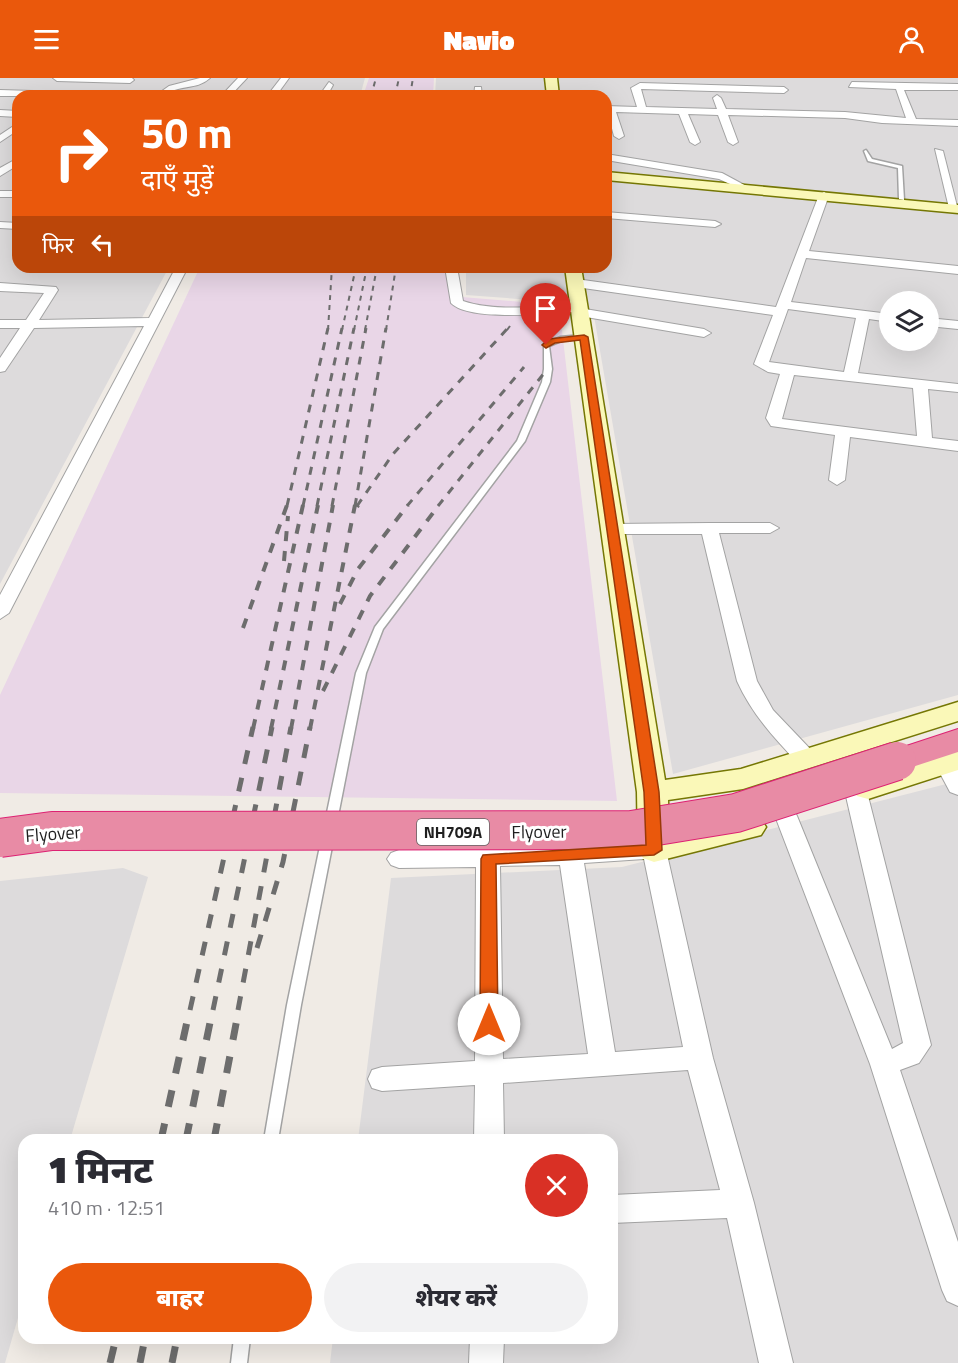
<!DOCTYPE html>
<html lang="hi">
<meta charset="utf-8">
<style>
:root{--surface:#fff;--page:#f2f2f3;--text:#2b2b33;--muted:#7c7c81;--accent:#ea580c}
body{margin:0;font-family:"Titillium Web","Noto Sans Devanagari",sans-serif;background:var(--page);color:var(--text);height:100vh;display:flex;flex-direction:column;font-size:22px;white-space:nowrap}
*{box-sizing:border-box;margin:0}
p{font-size:20px;color:var(--muted)}
.icon{flex:none;width:33px;height:33px;fill:none;stroke:currentColor;stroke-width:2;stroke-linecap:round;stroke-linejoin:round}
.map{position:relative;flex:1;overflow:hidden}
.sheet{position:absolute;left:18px;top:1056px;width:600px;height:210px;display:flex;flex-direction:column;background:var(--surface);border-radius:18px;box-shadow:0 6px 24px #0002}
.sheet>*{flex:none}
.banner{position:absolute;left:12px;top:12px;width:600px;height:183px;border-radius:18px;box-shadow:0 6px 24px #0002;background:#ea580c;color:#fff;overflow:hidden}
.controls{position:absolute;left:879px;top:213px;display:grid;gap:12px}
.controls a{display:grid;place-items:center;width:60px;height:60px;border-radius:50%;background:var(--surface);box-shadow:0 6px 24px #0002;font-size:30px}
.pin{position:absolute;display:grid;place-items:center;width:51px;height:51px;color:#fff;margin:-62px -26px;border-radius:50% 50% 50% 0;rotate:-45deg;box-shadow:0 0 6px #0007}
.pin .icon{rotate:45deg}
.me{position:absolute;width:66px;margin:-33px;rotate:0deg;stroke-linejoin:round;filter:drop-shadow(0 0 4px #0008)}
.turn{display:flex;align-items:center;gap:21px;height:126px;padding:0 30px;font-size:27px}
.turn .icon{width:78px;height:78px;stroke-width:2.5}
.turn b{display:block;font-size:42px;line-height:51px}
.then{display:flex;align-items:center;height:57px;padding:0 30px;background:#0003;gap:12px;font-size:22px}
.round{display:grid;place-items:center;flex:none;width:63px;height:63px;border-radius:32px;background:var(--page)}
.head{display:flex;align-items:center;justify-content:space-between;height:102px;padding:0 30px}
h1{font-size:36px;font-weight:800;line-height:45px}
.cta{display:flex;gap:12px;margin-top:auto;padding:12px 30px}
.cta a{flex:1;height:69px;border-radius:36px;background:var(--accent);color:#fff;font-size:24px;font-weight:800;line-height:69px;text-align:center}
.cta a+a{background:var(--page);color:var(--text)}
header{display:flex;justify-content:space-between;align-items:center;height:78px;padding:0 30px;background:var(--accent);color:#fff;font-size:27px;font-weight:800}
.map>svg:first-child{display:block}
.residential{fill:#dddbdc;fill-rule:evenodd}
.industrial{fill:#e9d6e7}
.lines{fill:none;stroke-linecap:round;stroke-linejoin:round}
.lane-casing{stroke:#a3a3a3;stroke-width:3}
.street-casing{stroke:#a3a3a3;stroke-width:2}
.secondary-casing{stroke:#757704;stroke-width:3}
.highway-casing{stroke:#dd2273;stroke-width:2}
.lane{fill:#fff;fill-rule:evenodd}
.street{fill:#fff;fill-rule:evenodd}
.secondary{fill:#faf8b8;fill-rule:evenodd}
.highway{fill:#e88ba5;fill-rule:evenodd}
.rail-far4{stroke:#6d6d6d;stroke-width:2;stroke-dasharray:5 5;stroke-linecap:butt}
.rail-far3{stroke:#6d6d6d;stroke-width:3;stroke-dasharray:8 8;stroke-linecap:butt}
.rail-far2{stroke:#6d6d6d;stroke-width:4;stroke-dasharray:10 10;stroke-linecap:butt}
.rail-far1{stroke:#6d6d6d;stroke-width:5;stroke-dasharray:14 14;stroke-linecap:butt}
.rail{stroke:#6d6d6d;stroke-width:7;stroke-dasharray:17 17;stroke-linecap:butt}
.highway-bridge-casing{stroke:#dd2273;stroke-width:40;stroke-linecap:butt}
.highway-bridge{stroke:#e88ba5;stroke-width:38}
.route{fill:#ea580c;stroke:#983908;stroke-width:1.5}
.labels{text-anchor:middle;stroke-width:6;stroke-linejoin:round;paint-order:stroke}
.shield{fill:#fff;stroke:#626262;stroke-width:1.5}
.shield-label{font-size:16px;font-weight:bold;fill:#1f1f1f}
.street-label{font-size:18px;fill:#1f1f1f;stroke:#fff}
</style>
<header><svg class="icon" aria-label="menu" viewBox="0 0 24 24"><path d="M4 6h16M4 12h16M4 18h16"/></svg>Navio<svg class="icon" aria-label="person" viewBox="0 0 24 24"><circle cx="12" cy="8" r="4"/><path d="M4 21q1-7 8-7t8 7"/></svg></header>
<div class="map">
<svg width="958" height="1285" viewBox="0 0 958 1285">
<rect width="100%" height="100%" fill="#f0ebe5"/>
<g class="residential">
<path d="M 0,0 L 365,0 L 360,18 L 18,18 L 18,189 L 169,189 L 0,506 Z"/>
<path d="M 436,0 L 958,0 L 958,617 L 673,696 L 593,232 L 559,224 L 466,217 L 466,189 L 606,189 L 606,18 L 435,18 ZM 890,224 L 928,224 L 928,262 L 890,262 Z"/>
<path d="M 958,703 L 958,1285 L 330,1285 L 333,1260 L 612,1260 L 612,1062 L 358,1062 L 391,800 L 622,789 Z"/>
<path d="M 123,790 L 148,799 L 70,1062 L 24,1062 L 24,1219 L 5,1285 L 0,1285 L 0,803 Z"/>
</g>
<g class="industrial">
<path d="M 369,0 L 434,0 L 433,18 L 363,18 Z"/>
<path d="M 200,189 L 458,189 L 462,219 L 559,227 L 617,723 L 0,715 L 0,617 Z"/>
</g>
<g class="lines">
<g class="lane-casing">
<g id="lane">
<path d="M 866,72 L 872,81 L 902,88 L 904,122 L 899,121 L 898,90 L 868,83 L 864,73 Z"/>
<path d="M 583,257 L 585,258 L 585,260 L 561,263 L 549,268 L 552,291 L 550,304 L 525,363 L 383,551 L 366,595 L 301,927 L 278,1062 L 264,1062 L 287,927 L 356,595 L 375,549 L 517,363 L 542,304 L 544,291 L 544,266 L 560,259 Z"/>
<path d="M 234,1260 L 250,1260 L 247,1285 L 231,1285 Z"/>
</g>
</g>
<g class="street-casing">
<g id="street">
<path d="M 53,0 L 132,0 L 134,2 L 130,5 L 57,3 Z"/>
<path d="M 200,0 L 210,0 C 200,9 190,8 178,11 C 168,13 165,18 155,18 L 169,8 Z"/>
<path d="M 238,0 L 247,0 L 230,18 L 221,18 Z"/>
<path d="M 281,0 L 289,0 L 276,18 L 267,18 Z"/>
<path d="M 329,4 L 333,7 L 327,18 L 319,18 Z"/>
<path d="M 852,4 L 958,6 L 958,12 L 904,12 L 916,41 L 958,42 L 958,48 L 882,45 L 845,40 L 728,37 L 738,64 L 733,67 L 728,64 L 718,37 L 688,36 L 700,64 L 695,67 L 690,64 L 679,36 L 616,34 L 624,58 L 619,61 L 614,58 L 606,28 L 637,29 L 631,10 L 640,5 L 784,9 L 788,12 L 784,15 L 641,11 L 646,29 L 717,31 L 713,20 L 717,17 L 721,20 L 726,31 L 845,34 L 906,40 L 896,11 L 849,9 Z"/>
<path d="M 475,9 L 481,9 L 482,18 L 474,18 Z"/>
<path d="M 0,12 L 100,15 L 104,18 L 0,18 Z"/>
<path d="M 0,32 L 18,33 L 18,39 L 0,38 Z"/>
<path d="M 18,45 L 18,52 L 0,64 L 0,57 Z"/>
<path d="M 935,71 L 943,73 L 958,132 L 949,130 Z"/>
<path d="M 606,76 L 722,95 L 748,109 L 743,112 L 719,101 L 606,82 Z"/>
<path d="M 18,80 L 18,87 L 0,98 L 0,90 Z"/>
<rect x="0" y="113" width="18" height="6"/>
<path d="M 824,114 L 829,117 L 809,173 L 958,188 L 958,196 L 806,180 L 791,224 L 890,236 L 890,244 L 869,241 L 858,295 L 958,306 L 958,314 L 928,311 L 932,360 L 958,363 L 958,373 L 850,359 L 845,402 L 837,407 L 829,402 L 835,357 L 771,348 L 766,340 L 780,296 L 768,294 L 754,286 L 773,237 L 576,209 L 570,205 L 576,201 L 776,229 L 819,117 ZM 788,231 L 856,240 L 844,294 L 769,284 ZM 794,297 L 913,310 L 917,358 L 782,341 Z"/>
<path d="M 606,134 L 715,143 L 721,146 L 715,149 L 606,140 Z"/>
<path d="M 0,144 L 18,145 L 18,151 L 0,150 Z"/>
<path d="M 176,189 L 188,189 L 9,535 L 0,541 L 0,517 L 144,248 L 34,250 L 5,293 L 0,294 L 0,280 L 20,250 L 0,250 L 0,242 L 26,242 L 44,215 L 0,213 L 0,205 L 56,209 L 58,212 L 39,242 L 149,240 Z"/>
<path d="M 445,189 L 457,189 L 463,223 C 498,235 543,227 579,226 L 585,231 L 704,251 L 711,255 L 704,259 L 580,238 L 574,234 C 547,235 470,244 451,225 Z"/>
<path d="M 928,240 L 958,243 L 958,251 L 928,248 Z"/>
<path d="M 709,445 L 770,445 L 779,450 L 770,455 L 719,455 L 757,603 L 773,632 L 815,676 L 818,681 L 815,686 L 807,688 L 799,686 C 774,660 752,636 737,603 L 702,456 L 612,456 L 603,451 L 612,446 Z"/>
<path d="M 946,679 L 954,681 L 958,688 L 958,717 L 950,714 L 935,686 L 938,681 Z"/>
<path d="M 856,706 L 864,709 L 867,714 L 931,967 L 919,985 L 900,992 L 958,1164 L 958,1228 L 947,1223 L 942,1212 L 870,986 L 775,738 L 778,732 L 786,730 L 794,732 L 797,738 L 892,971 L 903,965 L 845,714 L 848,709 Z"/>
<path d="M 654,764 L 662,766 L 666,772 L 713,980 L 754,1125 L 793,1285 L 759,1285 L 727,1140 L 612,1145 L 612,1117 L 720,1112 L 688,992 L 503,1005 L 504,1062 L 474,1062 L 475,1007 L 382,1013 L 372,1010 L 368,1001 L 372,992 L 382,989 L 475,983 L 476,789 L 399,790 L 391,787 L 387,781 L 391,775 L 399,772 L 548,770 ZM 644,781 L 683,969 L 615,974 L 584,785 ZM 560,787 L 588,976 L 503,981 L 500,788 Z"/>
<path d="M 470,1260 L 504,1260 L 503,1285 L 469,1285 Z"/>
</g>
</g>
<g class="secondary-casing">
<g id="secondary">
<path d="M 545,0 L 557,0 L 559,18 L 547,18 Z"/>
<path d="M 606,94 L 958,127 L 958,135 L 606,102 Z"/>
<path d="M 565,189 L 581,189 L 665,702 L 741,691 L 958,624 L 958,643 L 743,711 L 668,722 L 669,757 L 750,738 L 761,741 L 766,749 L 761,757 L 654,784 L 643,780 L 638,772 L 637,714 Z"/>
<path d="M 958,672 L 958,692 L 868,721 L 857,718 L 853,711 L 857,704 Z"/>
</g>
</g>
<g class="highway-casing">
<path id="highway" d="M 958,651 L 958,674 L 897,694 L 885,691 L 880,683 L 885,675 Z"/>
</g>
<use href="#lane" class="lane"/>
<use href="#street" class="street"/>
<use href="#secondary" class="secondary"/>
<use href="#highway" class="highway"/>
<g class="rail-far4">
<path d="M 371,18 L 376,0"/>
<path d="M 395,18 L 399,0"/>
<path d="M 410,18 L 413,0"/>
<path d="M 328,252 L 332,189"/>
<path d="M 342,252 L 356,189"/>
<path d="M 354,252 L 367,189"/>
<path d="M 365,252 L 377,189"/>
<path d="M 386,252 L 396,189"/>
<path d="M 507,252 L 510,248"/>
</g>
<g class="rail-far3">
<path d="M 287,428 L 328,250"/>
<path d="M 303,428 L 342,250"/>
<path d="M 317,428 L 354,250"/>
<path d="M 332,428 L 366,250"/>
<path d="M 355,428 L 386,250"/>
<path d="M 357,428 L 393,376 L 508,250"/>
<path d="M 407,428 L 524,289"/>
<path d="M 438,428 L 545,294"/>
</g>
<g class="rail-far2">
<path d="M 357,429 L 358,427"/>
<path d="M 284,483 L 288,438"/>
<path d="M 340,526 L 358,491 L 408,427"/>
<path d="M 243,550 L 287,427"/>
<path d="M 323,613 L 370,518 L 439,427"/>
<path d="M 253,651 L 303,427"/>
<path d="M 271,651 L 318,427"/>
<path d="M 291,651 L 333,427"/>
<path d="M 310,651 L 355,427"/>
</g>
<g class="rail-far1">
<path d="M 257,870 L 283,784 L 310,649"/>
<path d="M 190,932 L 253,649"/>
<path d="M 213,932 L 272,649"/>
<path d="M 238,932 L 291,649"/>
</g>
<g class="rail">
<path d="M 161,1062 L 190,930"/>
<path d="M 186,1062 L 213,930"/>
<path d="M 214,1062 L 239,930"/>
<path d="M 110,1285 L 116,1260"/>
<path d="M 140,1285 L 145,1260"/>
<path d="M 172,1285 L 177,1260"/>
</g>
<g class="highway-bridge-casing">
<path id="highway-bridge" d="M 0,760 L 52,753 L 632,752 L 736,735 L 897,683"/>
</g>
<use href="#highway-bridge" class="highway-bridge"/>
</g>
<path class="route" d="M 584,257 L 588,259 L 659,714 L 662,772 L 654,777 L 496,786 L 498,946 L 495,951 L 489,954 L 483,951 L 480,946 L 481,781 L 483,777 L 646,767 L 644,714 L 580,262 L 555,265 L 546,270 L 542,267 L 549,261 Z"/>
<g class="labels">
<rect class="shield" x="417" y="741" width="72" height="26" rx="4.5"/>
<g class="shield-label">
<text x="453" y="760">NH709A</text>
</g>
<g class="street-label">
<text transform="translate(539 754) rotate(-1)" y="6">Flyover</text>
<text transform="translate(53 756) rotate(-4)" y="6">Flyover</text>
</g>
</g>
</svg>
<div class="controls">
<a><svg class="icon" aria-label="layers" viewBox="0 0 24 24"><path d="M12 4l9 5-9 5-9-5zM3 14l9 5 9-5"/></svg></a>
</div>
<div class="pin" style="left:546px;top:267px;background:#d93025"><svg class="icon" aria-label="arrive" viewBox="0 0 24 24"><path d="M6 21V4h12l-3 4 3 4H6"/></svg></div>
<svg class="me" style="left:489px;top:946px" viewBox="-20 -20 40 40"><circle r="19" fill="#fff"/><path d="M0-13L10 11 0 6-10 11z" fill="#ea580c"/></svg>
<div class="banner">
<div class="turn"><svg class="icon" aria-label="right" viewBox="0 0 24 24"><path d="M7 20v-9h11M14 6l5 5-5 5"/></svg><div><b>50 m</b>दाएँ मुड़ें</div></div>
<div class="then">फिर<svg class="icon" aria-label="left" viewBox="0 0 24 24"><path d="M17 20v-9H6M10 6l-5 5 5 5"/></svg></div>
</div>
<section class="sheet">
<div class="head"><div><h1>1 मिनट</h1><p>410 m · 12:51</p></div><a class="round" style="background:#d93025;color:#fff"><svg class="icon" aria-label="close" viewBox="0 0 24 24"><path d="M6 6l12 12M18 6L6 18"/></svg></a></div>
<div class="cta"><a>बाहर</a><a>शेयर करें</a></div>
</section>
</div>
